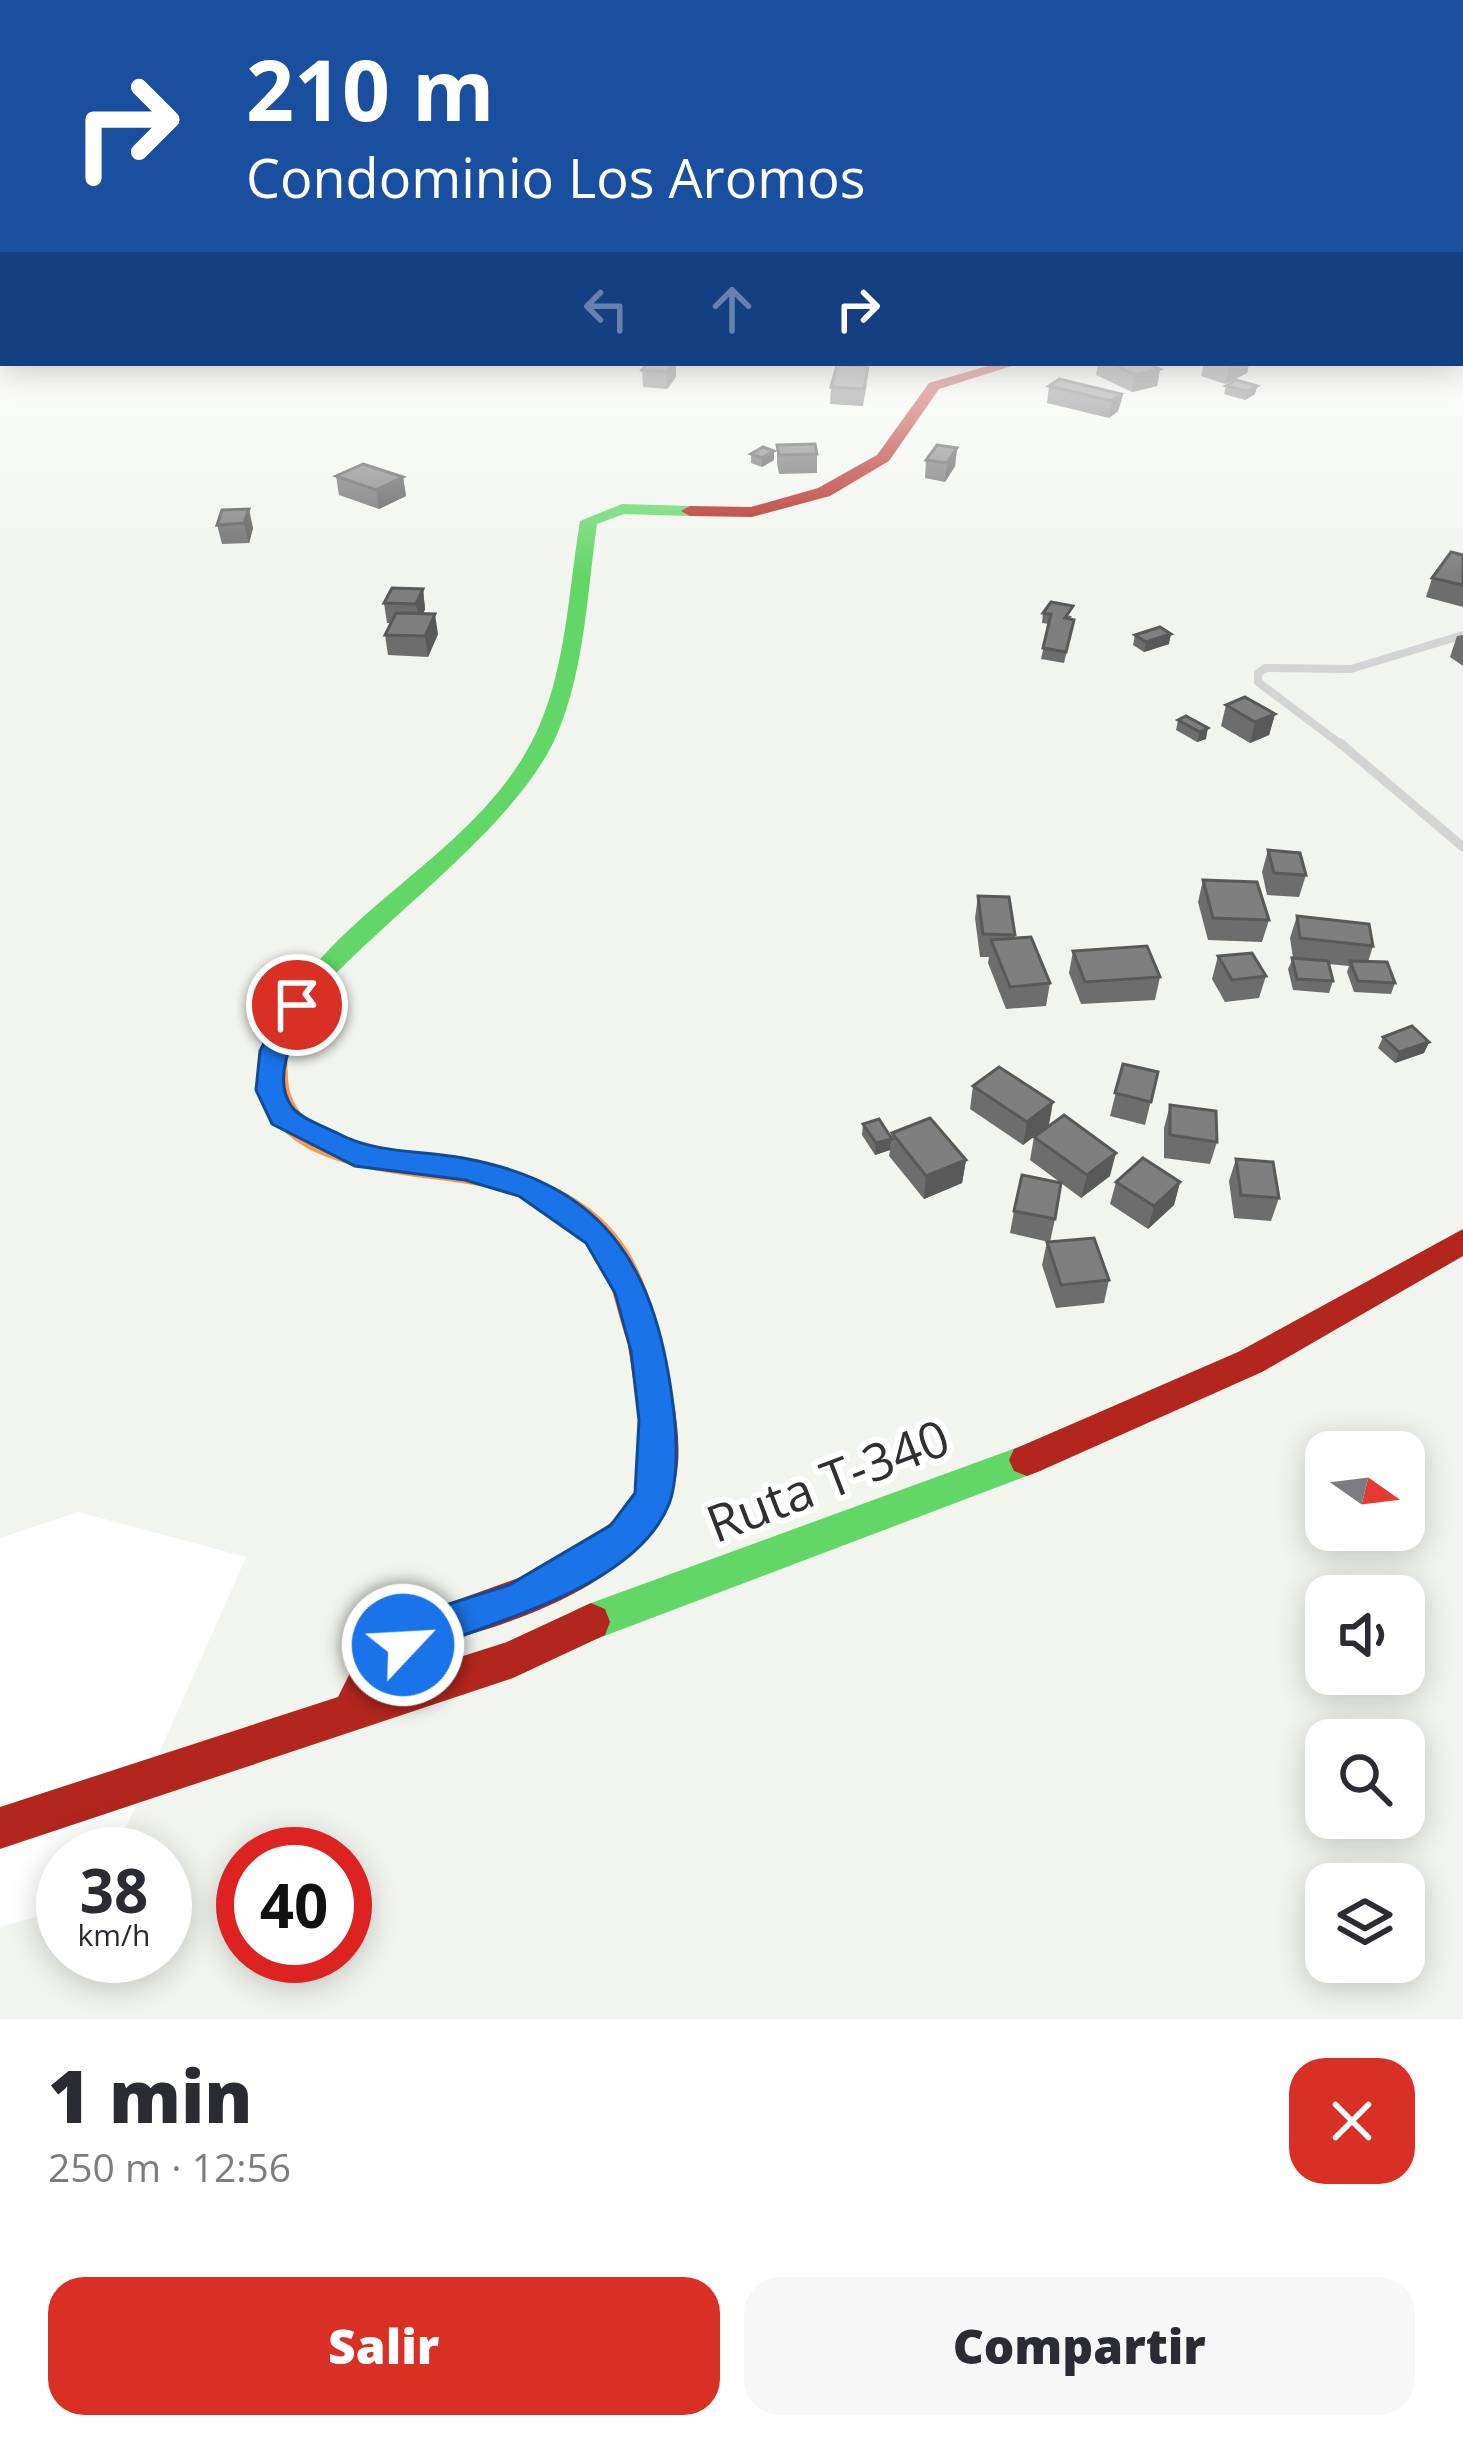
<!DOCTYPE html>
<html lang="es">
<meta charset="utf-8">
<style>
:root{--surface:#fff;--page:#f7f7f7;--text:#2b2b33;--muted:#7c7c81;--accent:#d93025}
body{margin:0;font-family:"Open Sans",sans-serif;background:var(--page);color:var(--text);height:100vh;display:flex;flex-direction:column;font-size:45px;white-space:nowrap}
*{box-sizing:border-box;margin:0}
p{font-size:39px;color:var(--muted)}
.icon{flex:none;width:66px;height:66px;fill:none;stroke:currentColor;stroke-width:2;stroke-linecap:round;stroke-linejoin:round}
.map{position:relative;height:2019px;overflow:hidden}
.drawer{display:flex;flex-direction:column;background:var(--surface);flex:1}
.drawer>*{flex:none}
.hud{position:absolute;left:0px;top:0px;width:1464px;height:366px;box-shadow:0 6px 30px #0003;background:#1a4fa0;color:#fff;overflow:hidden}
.needle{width:78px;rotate:104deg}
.controls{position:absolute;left:1305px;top:1431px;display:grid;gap:24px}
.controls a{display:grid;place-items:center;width:120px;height:120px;border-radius:24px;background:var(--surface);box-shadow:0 6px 30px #0003;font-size:60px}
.speed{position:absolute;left:36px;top:1827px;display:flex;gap:24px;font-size:60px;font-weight:700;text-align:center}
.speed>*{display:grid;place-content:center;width:156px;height:156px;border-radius:50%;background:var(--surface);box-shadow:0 6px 30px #0003;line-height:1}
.speed small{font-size:30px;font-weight:400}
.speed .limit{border:18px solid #d22;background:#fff;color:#111}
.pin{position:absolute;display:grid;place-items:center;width:102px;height:102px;color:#fff;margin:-51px;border:6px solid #fff;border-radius:50%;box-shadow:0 3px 12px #0007}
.me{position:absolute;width:132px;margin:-66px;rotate:65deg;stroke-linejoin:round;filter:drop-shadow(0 0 9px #0008)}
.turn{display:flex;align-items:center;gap:42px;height:252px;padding:0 48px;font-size:54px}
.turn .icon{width:156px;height:156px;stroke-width:2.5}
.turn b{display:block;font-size:84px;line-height:102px}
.lanes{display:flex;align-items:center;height:114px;padding:0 48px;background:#0003;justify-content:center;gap:60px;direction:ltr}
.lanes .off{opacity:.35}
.round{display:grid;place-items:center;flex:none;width:126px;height:126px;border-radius:36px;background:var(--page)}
.head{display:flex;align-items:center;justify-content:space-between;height:204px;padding:0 48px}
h1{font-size:72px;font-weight:800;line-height:90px}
.primary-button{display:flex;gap:24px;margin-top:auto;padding:24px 48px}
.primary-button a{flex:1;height:138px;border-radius:36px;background:var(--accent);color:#fff;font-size:48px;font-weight:800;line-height:138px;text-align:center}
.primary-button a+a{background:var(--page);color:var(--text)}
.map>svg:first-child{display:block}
.green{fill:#f1f5ed;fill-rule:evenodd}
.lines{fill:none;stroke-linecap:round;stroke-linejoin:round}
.lane-far1{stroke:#d4d4d4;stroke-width:8}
.lane{stroke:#d4d4d4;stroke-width:9}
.fast{fill:#63d668;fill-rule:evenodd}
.slow{fill:#ff974d;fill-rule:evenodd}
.jam{fill:#b3261e;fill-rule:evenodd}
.wall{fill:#6d6d6d}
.shaded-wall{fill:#595959}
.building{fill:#7f7f7f;stroke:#595959;stroke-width:3}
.route{fill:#1a73e8;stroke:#114b97;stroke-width:3}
.labels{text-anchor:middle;stroke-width:12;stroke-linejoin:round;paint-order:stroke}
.near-street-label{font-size:51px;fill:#303030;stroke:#fff}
</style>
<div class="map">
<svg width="1463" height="2019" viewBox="0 0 1463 2019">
<rect width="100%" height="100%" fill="#fff"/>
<path class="green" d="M 0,295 L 3,363 L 1461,363 L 1463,295 L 1463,2019 L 0,2019 L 0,1927 L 63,1909 L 63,1956 L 165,1956 L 165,1854 L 114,1854 L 246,1557 L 78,1512 L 0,1538 ZM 1326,1452 L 1404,1452 L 1404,1530 L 1326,1530 ZM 1326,1596 L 1404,1596 L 1404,1674 L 1326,1674 ZM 1326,1740 L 1404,1740 L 1404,1818 L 1326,1818 ZM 243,1854 L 345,1854 L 345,1956 L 243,1956 ZM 1326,1884 L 1404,1884 L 1404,1962 L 1326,1962 Z"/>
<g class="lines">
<path class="lane-far1" d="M 1343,746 L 1258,682 L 1258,673 L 1266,668 L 1351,669 L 1463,635"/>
<path class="lane" d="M 1340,743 L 1463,847"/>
<g class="fast">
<path d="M 622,504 L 690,506 L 699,511 L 690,516 L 624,514 L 597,524 C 587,593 585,667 558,732 C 521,822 389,914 321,989 L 299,1022 L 283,1065 L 263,1065 L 259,1058 C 309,921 450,874 522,759 C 566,690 567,599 580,521 Z"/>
<path d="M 1027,1444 L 1040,1449 L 1045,1460 L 1040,1471 L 591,1641 L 577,1635 L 572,1622 L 577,1609 L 591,1603 Z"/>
</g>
<path class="slow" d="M 273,1048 L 287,1058 C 288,1069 287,1084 291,1095 C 312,1159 453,1154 509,1170 C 550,1182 590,1201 617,1235 C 642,1266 653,1306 662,1345 L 657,1355 L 645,1359 L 633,1355 C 612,1312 616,1267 577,1232 C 557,1215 531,1200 505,1192 C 436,1171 287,1183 262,1095 C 259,1084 260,1069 259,1058 Z"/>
<g class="jam">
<path d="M 998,363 L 1021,363 L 939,389 L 889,461 L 830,496 L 752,517 L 690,516 L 681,511 L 690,506 L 751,507 L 818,488 L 877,455 L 929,383 Z"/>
<path d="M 1463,1229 L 1463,1256 L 1262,1372 L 1040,1471 L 1027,1476 L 1014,1471 L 1009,1460 L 1014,1449 L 1238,1352 Z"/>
<path d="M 645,1331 L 657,1335 L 662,1345 C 670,1384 681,1424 678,1464 C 670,1556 570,1601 494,1627 C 455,1640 415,1645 388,1680 L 507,1642 L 591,1603 L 605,1609 L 610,1622 L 605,1635 L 513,1678 L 0,1849 L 0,1807 L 338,1697 L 359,1655 L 381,1633 L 421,1613 L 546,1568 L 591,1541 L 626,1508 L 639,1483 L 643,1444 L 628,1345 L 633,1335 Z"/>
</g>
</g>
<g class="wall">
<path d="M 648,363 L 676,377 L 667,389 L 643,387 L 642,370 Z"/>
<path d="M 1098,363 L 1147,363 L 1160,369 L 1157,386 L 1132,392 L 1096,375 Z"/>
<path d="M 1204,363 L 1249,363 L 1247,373 L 1225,384 L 1201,376 Z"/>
<path d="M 867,383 L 863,406 L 830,404 L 831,387 Z"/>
<path d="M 1049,386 L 1123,394 L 1121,402 L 1118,411 L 1109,418 L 1047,403 Z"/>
<path d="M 1226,386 L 1257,386 L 1255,394 L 1245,400 L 1224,394 Z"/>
<path d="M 777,445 L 817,454 L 817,473 L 779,474 L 777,463 Z"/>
<path d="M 957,448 L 955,466 L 945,482 L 925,478 L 926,460 Z"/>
<path d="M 774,451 L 774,460 L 762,467 L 751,463 L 751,454 Z"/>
<path d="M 336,476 L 403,477 L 406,496 L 379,509 L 339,495 Z"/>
<path d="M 222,510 L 253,528 L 249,543 L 222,544 L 217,525 Z"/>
<path d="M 1463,555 L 1463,607 L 1426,597 L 1432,578 Z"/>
<path d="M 423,589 L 425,609 L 423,614 L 438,634 L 428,657 L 388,655 L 385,635 L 391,623 L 387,623 L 384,603 Z"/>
<path d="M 1043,613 L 1072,616 L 1070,619 L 1072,630 L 1064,663 L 1041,659 L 1049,624 L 1042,623 Z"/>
<path d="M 1135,635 L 1169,644 L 1144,652 L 1133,645 Z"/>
<path d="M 1463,635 L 1463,666 L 1450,657 L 1457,636 Z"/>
<path d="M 1226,705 L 1275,714 L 1269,735 L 1250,743 L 1221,726 Z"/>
<path d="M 1186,716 L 1206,739 L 1197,742 L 1176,730 L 1178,720 Z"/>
<path d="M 1268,850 L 1306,875 L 1299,897 L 1267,895 L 1262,872 Z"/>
<path d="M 1203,880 L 1269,920 L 1262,942 L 1208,940 L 1198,902 Z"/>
<path d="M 978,896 L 1015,935 L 1015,938 L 1050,983 L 1046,1006 L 1006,1009 L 988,963 L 989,957 L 980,957 L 975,918 Z"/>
<path d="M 1297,916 L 1373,946 L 1368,962 L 1395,983 L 1391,994 L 1354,992 L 1347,972 L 1349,966 L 1329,964 L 1333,981 L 1329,993 L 1293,990 L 1288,969 L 1293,958 L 1290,938 Z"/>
<path d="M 1073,951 L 1160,977 L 1155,1000 L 1081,1004 L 1069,973 Z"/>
<path d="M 1218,956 L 1266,976 L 1259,998 L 1225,1002 L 1212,979 Z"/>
<path d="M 1383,1037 L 1429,1042 L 1424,1053 L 1395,1063 L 1378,1048 Z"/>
<path d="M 1123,1064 L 1158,1072 L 1145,1125 L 1110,1116 Z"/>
<path d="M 973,1086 L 1049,1125 L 1023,1145 L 970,1109 Z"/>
<path d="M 1170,1105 L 1217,1142 L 1210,1164 L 1164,1158 L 1164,1128 Z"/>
<path d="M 863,1124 L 891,1138 L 892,1133 L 966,1160 L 962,1183 L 924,1199 L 889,1156 L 890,1150 L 875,1155 L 862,1135 Z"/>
<path d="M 1034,1137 L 1110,1176 L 1081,1198 L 1030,1160 Z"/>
<path d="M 1236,1159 L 1279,1198 L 1271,1221 L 1234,1218 L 1229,1181 Z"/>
<path d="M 1116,1182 L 1180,1182 L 1174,1205 L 1148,1229 L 1110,1204 Z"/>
<path d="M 1014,1211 L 1055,1219 L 1050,1242 L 1109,1280 L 1104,1303 L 1056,1308 L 1042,1265 L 1047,1242 L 1049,1242 L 1010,1233 Z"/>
</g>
<g class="shaded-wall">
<path d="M 673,363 L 676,363 L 676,377 L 667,389 L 666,372 Z"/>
<path d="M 1236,363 L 1249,363 L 1247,373 L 1225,384 L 1229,367 Z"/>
<path d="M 1160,369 L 1157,386 L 1132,392 L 1135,375 Z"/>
<path d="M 1257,386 L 1255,394 L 1245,400 L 1247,391 Z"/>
<path d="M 1123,394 L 1118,411 L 1109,418 L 1112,401 Z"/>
<path d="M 957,448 L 955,466 L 945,482 L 947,463 Z"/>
<path d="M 774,451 L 774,460 L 762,467 L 762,458 Z"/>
<path d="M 403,477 L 406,496 L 379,509 L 376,490 Z"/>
<path d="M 249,509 L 253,528 L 249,543 L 244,523 Z"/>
<path d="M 423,589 L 425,609 L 419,624 L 416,604 Z"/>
<path d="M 435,614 L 438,634 L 428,657 L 425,636 Z"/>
<path d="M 1171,634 L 1169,644 L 1144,652 L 1146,642 Z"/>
<path d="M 1275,714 L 1269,735 L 1250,743 L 1255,722 Z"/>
<path d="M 1208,728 L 1206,739 L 1197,742 L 1200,732 Z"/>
<path d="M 1429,1042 L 1424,1053 L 1395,1063 L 1399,1052 Z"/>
<path d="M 1053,1102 L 1049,1125 L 1023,1145 L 1027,1122 Z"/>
<path d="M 891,1139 L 890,1150 L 875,1155 L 876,1143 Z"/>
<path d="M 1116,1153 L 1110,1176 L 1081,1198 L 1087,1175 Z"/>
<path d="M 966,1160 L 962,1183 L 924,1199 L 926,1176 Z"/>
<path d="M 1180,1182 L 1174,1205 L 1148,1229 L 1154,1206 Z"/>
</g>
<g class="building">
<path d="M 648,363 L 673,363 L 666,372 L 642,370 Z"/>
<path d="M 1110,363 L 1147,363 L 1160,369 L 1135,375 Z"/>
<path d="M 837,365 L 868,366 L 864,389 L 831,387 Z"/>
<path d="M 1059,379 L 1121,394 L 1112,401 L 1049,386 Z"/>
<path d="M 1236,380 L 1257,386 L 1247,391 L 1226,386 Z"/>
<path d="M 815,444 L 817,454 L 779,455 L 777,445 Z"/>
<path d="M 937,445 L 957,448 L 947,463 L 926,460 Z"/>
<path d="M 763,447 L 774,451 L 762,458 L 751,454 Z"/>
<path d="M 363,464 L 403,477 L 376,490 L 336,476 Z"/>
<path d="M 249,509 L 244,523 L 217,525 L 222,510 Z"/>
<path d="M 1451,552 L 1463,555 L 1463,585 L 1432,578 Z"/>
<path d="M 392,588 L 423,589 L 416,604 L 384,603 Z"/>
<path d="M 1051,602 L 1073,606 L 1065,618 L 1074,620 L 1066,652 L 1043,648 L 1051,614 L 1043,613 Z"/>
<path d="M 396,613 L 435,614 L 425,636 L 385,635 Z"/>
<path d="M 1160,627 L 1171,634 L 1146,642 L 1135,635 Z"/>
<path d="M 1245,697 L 1275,714 L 1255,722 L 1226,705 Z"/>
<path d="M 1186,716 L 1208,728 L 1200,732 L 1178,720 Z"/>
<path d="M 1268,850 L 1300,853 L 1306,875 L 1274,873 Z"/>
<path d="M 1203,880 L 1257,882 L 1269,920 L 1213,918 Z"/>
<path d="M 978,896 L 1009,897 L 1015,935 L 983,934 Z"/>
<path d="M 1297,916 L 1369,924 L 1373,946 L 1300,938 Z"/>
<path d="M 1031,937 L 1050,983 L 1010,987 L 991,940 Z"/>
<path d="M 1147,946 L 1160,977 L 1085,982 L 1073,951 Z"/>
<path d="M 1252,953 L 1266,976 L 1232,980 L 1218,956 Z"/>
<path d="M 1292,958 L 1328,961 L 1333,981 L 1297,979 Z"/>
<path d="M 1350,961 L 1387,962 L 1395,983 L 1358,981 Z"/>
<path d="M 1412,1026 L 1429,1042 L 1399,1052 L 1383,1037 Z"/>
<path d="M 1123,1064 L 1158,1072 L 1151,1102 L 1115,1093 Z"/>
<path d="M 999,1067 L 1053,1102 L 1027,1122 L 973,1086 Z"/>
<path d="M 1170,1105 L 1216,1111 L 1217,1142 L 1170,1135 Z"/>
<path d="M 1064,1115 L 1116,1153 L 1087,1175 L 1034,1137 Z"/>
<path d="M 930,1118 L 966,1160 L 926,1176 L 892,1133 Z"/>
<path d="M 879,1119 L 892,1139 L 876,1143 L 863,1124 Z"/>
<path d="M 1143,1158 L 1180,1182 L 1154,1206 L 1116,1182 Z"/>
<path d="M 1236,1159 L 1273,1162 L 1279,1198 L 1241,1195 Z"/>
<path d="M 1022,1175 L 1061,1183 L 1055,1219 L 1014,1211 Z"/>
<path d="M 1094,1238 L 1109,1280 L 1061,1285 L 1047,1242 Z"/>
</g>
<linearGradient id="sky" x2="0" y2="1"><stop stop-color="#a3c8ec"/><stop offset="0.51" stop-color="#fff"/><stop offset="1" stop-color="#fff" stop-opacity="0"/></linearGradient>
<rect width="1463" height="577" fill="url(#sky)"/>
<path class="route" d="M 297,996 L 310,1005 C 296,1033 270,1076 292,1107 C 301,1119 326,1127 339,1134 C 377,1154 421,1150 463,1158 C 611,1185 658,1273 674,1413 C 677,1438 678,1481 669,1504 C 638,1582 513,1615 443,1643 C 429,1648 417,1658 403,1664 L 389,1658 L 383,1645 L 389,1631 L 414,1615 L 509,1585 L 611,1525 L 635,1493 L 639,1420 L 631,1351 L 615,1293 L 586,1243 L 519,1196 L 465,1180 L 355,1166 L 272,1124 L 256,1090 L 260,1051 L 287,998 Z"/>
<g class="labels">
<g class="near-street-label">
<text transform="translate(828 1481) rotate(-21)" y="18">Ruta T-340</text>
</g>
</g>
</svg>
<div class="controls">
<a><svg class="needle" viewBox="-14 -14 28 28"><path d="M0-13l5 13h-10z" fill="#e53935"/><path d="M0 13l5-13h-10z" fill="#7c7c81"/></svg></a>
<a><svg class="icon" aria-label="sound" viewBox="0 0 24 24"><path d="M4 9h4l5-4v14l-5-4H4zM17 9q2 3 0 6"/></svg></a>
<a><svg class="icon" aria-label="search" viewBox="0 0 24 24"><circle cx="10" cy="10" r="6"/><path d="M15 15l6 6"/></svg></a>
<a><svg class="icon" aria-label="layers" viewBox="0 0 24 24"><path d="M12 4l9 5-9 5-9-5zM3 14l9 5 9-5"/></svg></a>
</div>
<div class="speed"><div>38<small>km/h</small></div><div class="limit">40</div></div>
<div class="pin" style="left:297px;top:1005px;background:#d93025"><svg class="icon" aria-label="arrive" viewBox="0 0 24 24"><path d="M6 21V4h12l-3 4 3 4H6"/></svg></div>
<svg class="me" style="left:403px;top:1645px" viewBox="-20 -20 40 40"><circle r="17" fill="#1a73e8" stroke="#fff" stroke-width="3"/><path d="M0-11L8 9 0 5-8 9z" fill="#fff"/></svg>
<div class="hud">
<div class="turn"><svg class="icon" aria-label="right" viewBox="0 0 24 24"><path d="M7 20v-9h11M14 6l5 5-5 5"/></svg><div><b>210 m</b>Condominio Los Aromos</div></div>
<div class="lanes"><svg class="icon off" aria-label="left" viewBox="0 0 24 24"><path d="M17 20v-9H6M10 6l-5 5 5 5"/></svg><svg class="icon off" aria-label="ahead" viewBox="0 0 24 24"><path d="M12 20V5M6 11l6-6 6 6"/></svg><svg class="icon" aria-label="right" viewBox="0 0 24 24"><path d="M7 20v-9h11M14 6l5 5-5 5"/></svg></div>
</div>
</div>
<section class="drawer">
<div class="head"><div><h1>1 min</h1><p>250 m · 12:56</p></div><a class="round" style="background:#d93025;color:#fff"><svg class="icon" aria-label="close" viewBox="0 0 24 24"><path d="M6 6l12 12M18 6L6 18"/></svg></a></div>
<div class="primary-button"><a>Salir</a><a>Compartir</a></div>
</section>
